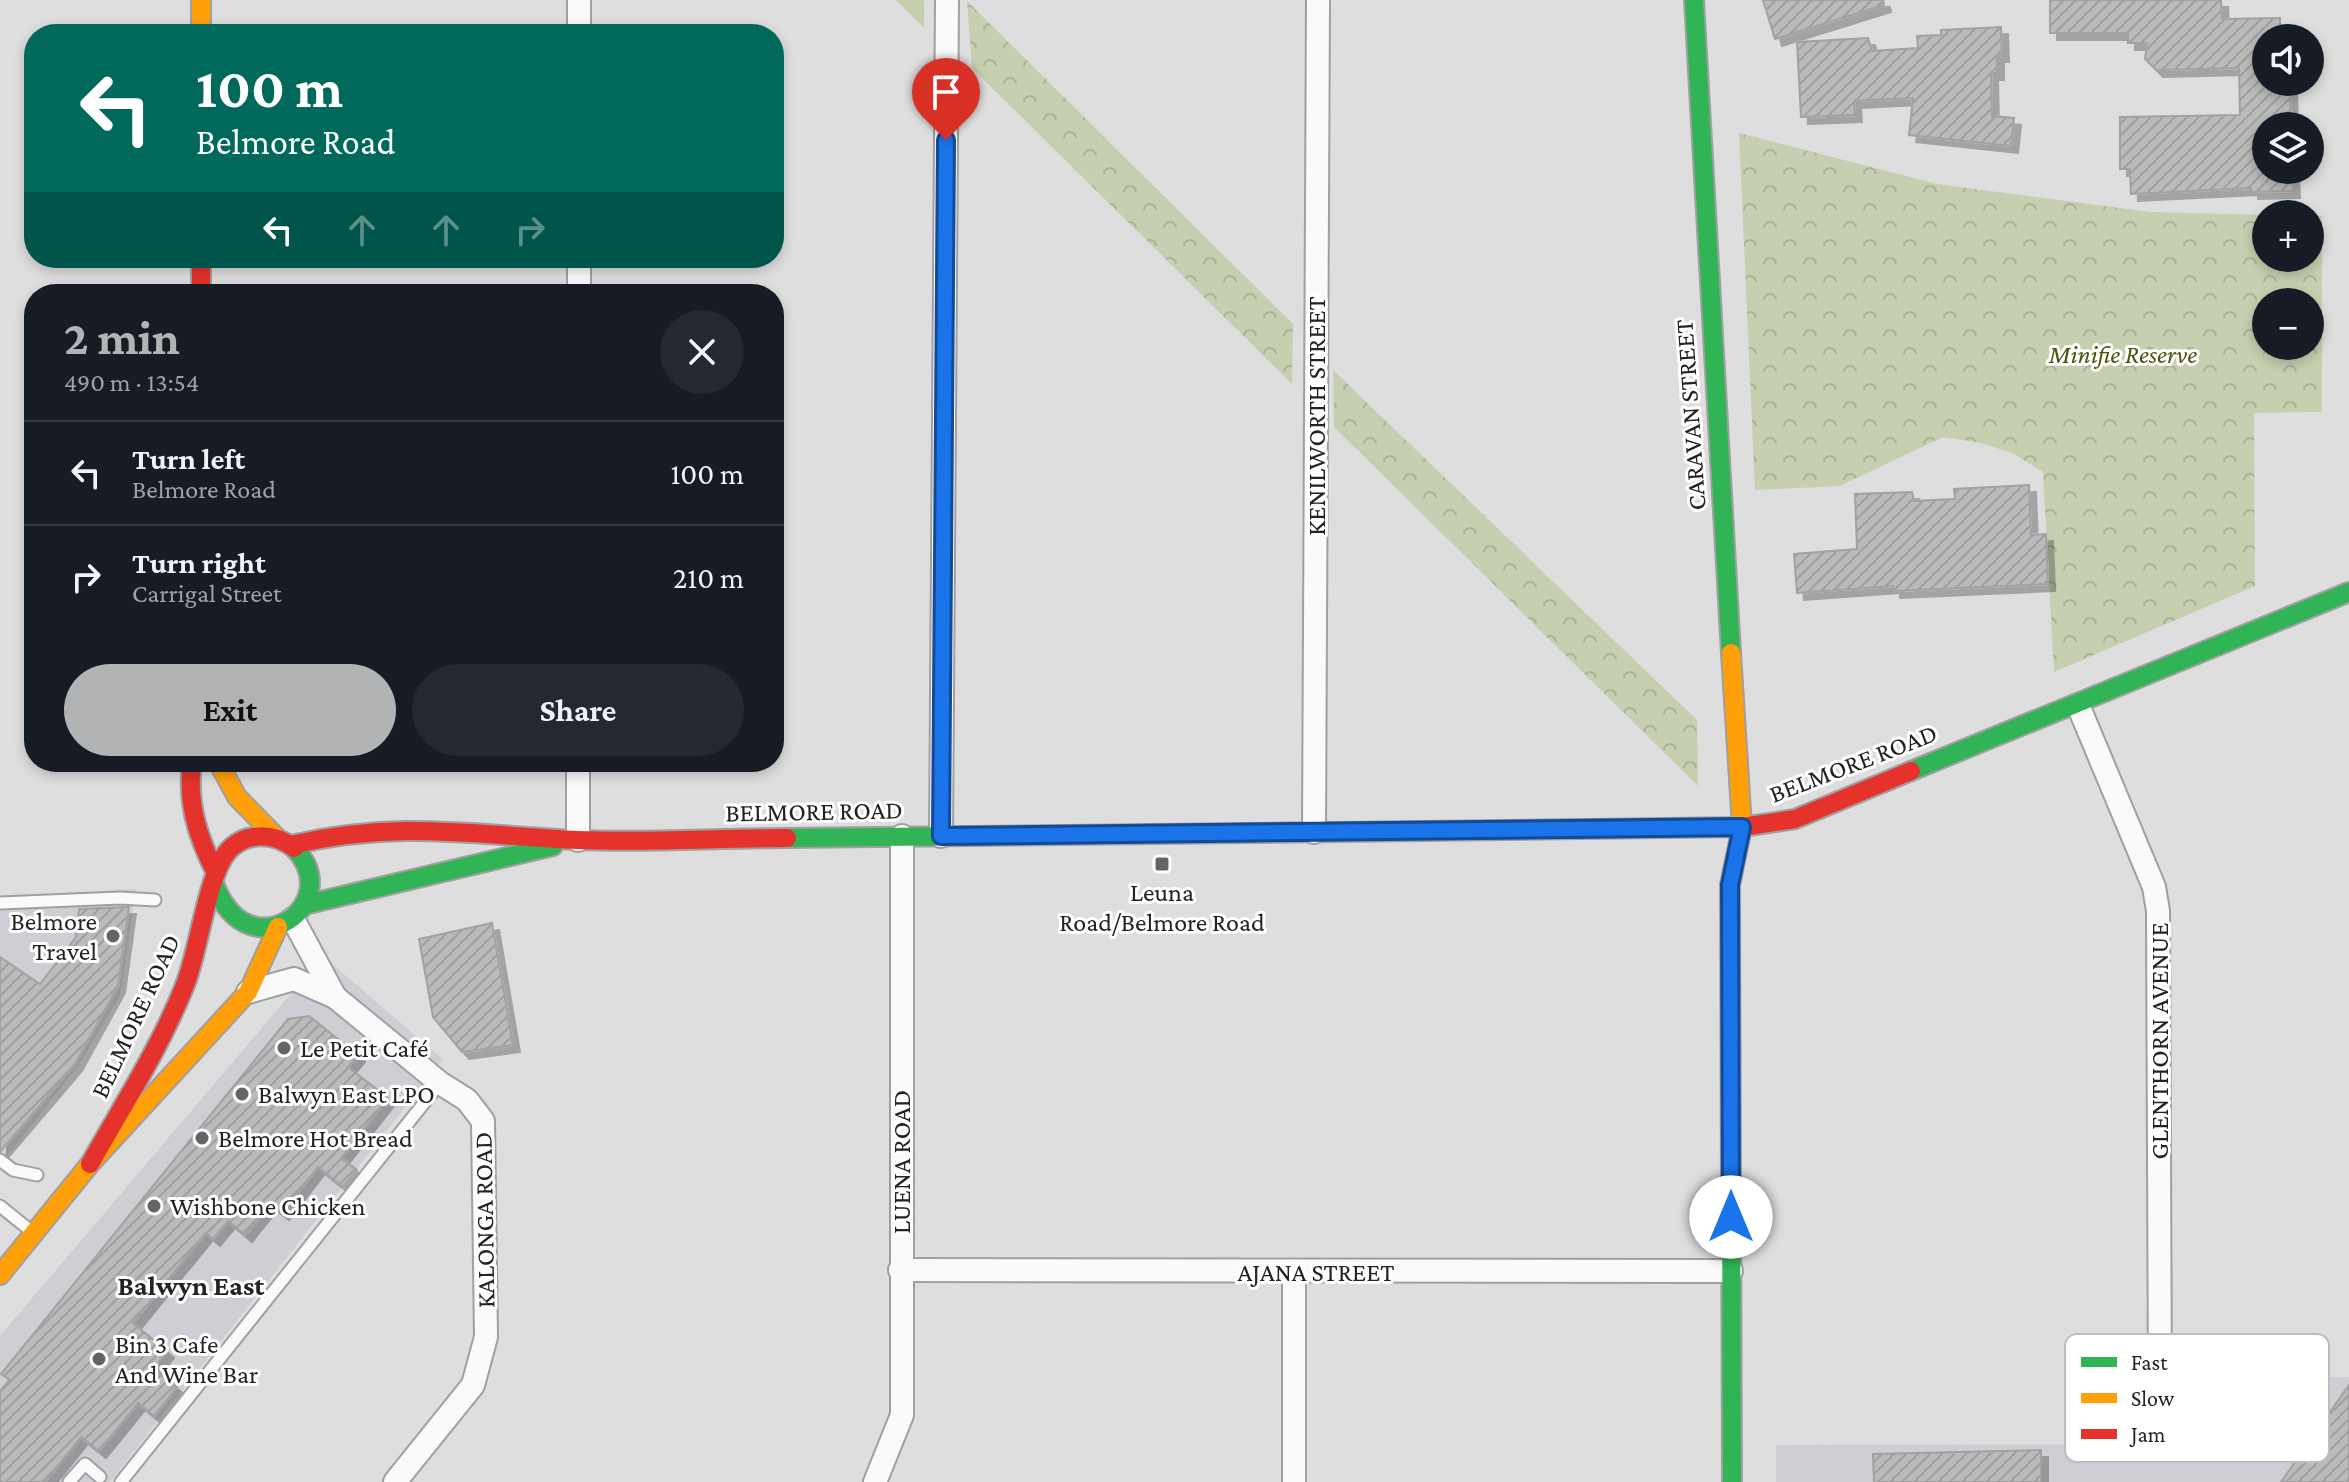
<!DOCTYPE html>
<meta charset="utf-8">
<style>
:root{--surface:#171b24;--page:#242831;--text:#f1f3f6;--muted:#9ea1a6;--line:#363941;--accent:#b2b3b5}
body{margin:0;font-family:"Crimson Pro",serif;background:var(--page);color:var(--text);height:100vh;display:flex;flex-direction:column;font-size:30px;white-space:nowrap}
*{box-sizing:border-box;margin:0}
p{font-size:26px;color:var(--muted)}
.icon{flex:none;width:44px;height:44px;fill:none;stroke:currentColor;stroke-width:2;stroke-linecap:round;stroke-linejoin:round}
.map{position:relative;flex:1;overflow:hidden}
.sheet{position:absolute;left:24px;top:284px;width:760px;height:488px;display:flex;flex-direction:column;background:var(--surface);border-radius:32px;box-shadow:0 4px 12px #0003}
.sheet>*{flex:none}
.hud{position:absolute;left:24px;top:24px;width:760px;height:244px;border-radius:32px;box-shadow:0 4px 12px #0003;background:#00695c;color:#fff;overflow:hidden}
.fabs{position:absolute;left:2252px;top:24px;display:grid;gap:16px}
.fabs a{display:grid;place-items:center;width:72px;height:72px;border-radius:50%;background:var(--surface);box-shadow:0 4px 12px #0003;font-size:40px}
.pin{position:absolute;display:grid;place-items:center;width:68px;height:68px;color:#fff;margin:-82px -34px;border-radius:50% 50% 50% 0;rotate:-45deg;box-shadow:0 0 8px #0007}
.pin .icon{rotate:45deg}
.me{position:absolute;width:88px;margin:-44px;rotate:0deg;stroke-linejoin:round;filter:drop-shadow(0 0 6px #0008)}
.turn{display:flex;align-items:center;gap:28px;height:168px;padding:0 40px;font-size:36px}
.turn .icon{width:104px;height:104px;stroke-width:2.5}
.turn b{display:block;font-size:56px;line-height:68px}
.lanes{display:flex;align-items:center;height:76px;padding:0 40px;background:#0003;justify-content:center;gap:40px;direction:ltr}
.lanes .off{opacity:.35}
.round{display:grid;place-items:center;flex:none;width:84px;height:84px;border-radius:42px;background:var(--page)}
.head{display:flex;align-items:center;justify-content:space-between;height:136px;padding:0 40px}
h1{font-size:48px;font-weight:700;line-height:60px;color:var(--accent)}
.action{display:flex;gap:16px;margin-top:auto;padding:16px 40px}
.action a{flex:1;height:92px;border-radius:48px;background:var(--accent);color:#111;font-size:32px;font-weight:700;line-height:92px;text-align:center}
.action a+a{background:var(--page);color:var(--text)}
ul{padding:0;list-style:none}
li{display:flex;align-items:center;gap:24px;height:104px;padding:0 40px;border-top:2px solid var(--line)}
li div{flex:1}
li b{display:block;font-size:30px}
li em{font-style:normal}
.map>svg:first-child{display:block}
.built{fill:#cdcfd5}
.park{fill:url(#park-crowns);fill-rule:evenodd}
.building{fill:url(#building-hatch);stroke:#a2a2a2;stroke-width:2;filter:url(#shadow)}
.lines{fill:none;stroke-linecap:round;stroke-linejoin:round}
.lane-casing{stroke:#a0a0a1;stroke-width:15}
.street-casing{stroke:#a0a0a1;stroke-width:26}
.fast-casing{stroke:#a0a0a1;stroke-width:22}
.slow-casing{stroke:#a0a0a1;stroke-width:22}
.jam-casing{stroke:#a0a0a1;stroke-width:22}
.lane{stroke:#fafafa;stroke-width:11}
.street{stroke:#fafafa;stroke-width:22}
.fast{stroke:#30b455;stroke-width:18}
.slow{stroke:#ff9f0a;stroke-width:18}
.jam{stroke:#e5322d;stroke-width:18}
.route-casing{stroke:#114b97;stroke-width:20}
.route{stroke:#1a73e8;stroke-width:14}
.poi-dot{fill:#646465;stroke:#fff;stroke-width:3}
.labels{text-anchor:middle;stroke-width:6;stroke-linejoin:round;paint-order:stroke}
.park-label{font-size:26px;font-style:italic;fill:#45560c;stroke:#fff}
.street-label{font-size:26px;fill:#222223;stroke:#fff}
.poi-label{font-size:26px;fill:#222223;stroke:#fff;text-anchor:start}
.neighbourhood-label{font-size:28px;font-weight:bold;fill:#222223;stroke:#fff}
.key{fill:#fff;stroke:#bdbdbd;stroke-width:2}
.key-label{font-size:22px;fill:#222223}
</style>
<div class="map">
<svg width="2349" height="1482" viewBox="0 0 2349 1482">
<defs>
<pattern id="park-crowns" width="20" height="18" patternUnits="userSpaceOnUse" patternTransform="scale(2)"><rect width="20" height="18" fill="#c6d0b0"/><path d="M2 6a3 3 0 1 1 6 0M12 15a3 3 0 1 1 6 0" fill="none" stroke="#aab297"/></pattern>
<pattern id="building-hatch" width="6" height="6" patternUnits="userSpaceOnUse" patternTransform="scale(2)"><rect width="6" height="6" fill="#bbbbbc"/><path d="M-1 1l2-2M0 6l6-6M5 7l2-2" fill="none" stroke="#a0a0a1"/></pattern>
<filter id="shadow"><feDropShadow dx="7" dy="7" stdDeviation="0" flood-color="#0004"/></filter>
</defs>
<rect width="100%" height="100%" fill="#dededf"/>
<g class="built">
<path d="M 136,889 L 120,996 L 80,1063 L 0,1165 L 0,897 Z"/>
<path d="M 323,956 L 443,1059 L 110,1482 L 0,1482 L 0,1336 Z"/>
<path d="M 2349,1377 L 2349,1482 L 1776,1482 L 1776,1445 L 2196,1444 L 2196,1429 L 2188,1429 L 2187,1378 Z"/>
</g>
<g class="park">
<path d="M 896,0 L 924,0 L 924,28 Z"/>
<path d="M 967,1 L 1293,324 L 1292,384 L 972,68 Z"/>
<path d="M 1739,133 L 1937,184 L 2151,212 L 2266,215 L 2266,258 L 2310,258 L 2310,216 L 2322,216 L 2322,412 L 2254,413 L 2255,586 L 2054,672 L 2043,472 L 2012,453 L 1981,443 L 1943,437 L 1840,486 L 1755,490 ZM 2266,302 L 2310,302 L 2310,346 L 2266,346 Z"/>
<path d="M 1333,370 L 1697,720 L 1698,786 L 1334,427 Z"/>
</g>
<g class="building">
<path d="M 1763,0 L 1883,0 L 1884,5 L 1775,39 Z"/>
<path d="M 2050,0 L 2221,0 L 2222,19 L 2280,18 L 2280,38 L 2266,38 L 2266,82 L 2290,82 L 2291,126 L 2266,126 L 2266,170 L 2292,170 L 2293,191 L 2251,192 L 2251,188 L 2131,194 L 2130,169 L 2120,169 L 2120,117 L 2240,115 L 2239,68 L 2156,70 L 2145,59 L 2147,43 L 2128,43 L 2128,33 L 2050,33 Z"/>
<path d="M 2001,27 L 2002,55 L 1997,55 L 1997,73 L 1991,73 L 1992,116 L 2014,118 L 2011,146 L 1909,135 L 1913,98 L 1854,101 L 1855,115 L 1801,117 L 1797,42 L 1868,38 L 1872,51 L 1918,48 L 1917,36 L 1941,35 L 1941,30 Z"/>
<path d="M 2029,485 L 2031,535 L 2046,534 L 2048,584 L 1893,591 L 1893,586 L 1797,593 L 1794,554 L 1857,549 L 1855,494 L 1912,492 L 1914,501 L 1955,499 L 1954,489 Z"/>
<path d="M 129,907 L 118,986 L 75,1064 L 0,1152 L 0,957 L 40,984 L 76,937 L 79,909 Z"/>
<path d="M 492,923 L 513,1045 L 462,1052 L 433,1017 L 419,939 Z"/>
<path d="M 309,1016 L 358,1055 L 348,1067 L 388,1098 L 341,1158 L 357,1170 L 343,1187 L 318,1167 L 282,1213 L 270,1204 L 245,1235 L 228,1221 L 213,1239 L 206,1233 L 175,1271 L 133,1323 L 167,1351 L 153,1369 L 177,1387 L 154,1416 L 138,1403 L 99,1451 L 81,1437 L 45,1482 L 0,1482 L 0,1391 L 10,1380 L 1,1374 L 288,1019 Z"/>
<path d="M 2349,1385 L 2349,1482 L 2281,1482 Z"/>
<path d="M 2041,1450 L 2041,1482 L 1874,1482 L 1873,1454 Z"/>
</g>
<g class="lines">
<g class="lane-casing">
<g id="lane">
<path d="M 0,903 L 120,898 L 155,900"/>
<path d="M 0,1160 L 13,1170 L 37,1175"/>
<path d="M 0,1206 L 31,1231"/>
<path d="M 69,1482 L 85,1464 L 100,1477"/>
<path d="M 121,1482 L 440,1083"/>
</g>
</g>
<g class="street-casing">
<g id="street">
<path d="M 579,34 L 579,0"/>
<path d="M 579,294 L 579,258"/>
<path d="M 2078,705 L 2154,887 L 2158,911 L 2160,1394"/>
<path d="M 1314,832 L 1318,0"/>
<path d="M 941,836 L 947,0"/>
<path d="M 578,840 L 578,762"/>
<path d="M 293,919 L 335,997"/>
<path d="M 248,992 L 294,979 L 335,997 L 440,1083 L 467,1100 L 483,1121 L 486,1337 L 473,1385 L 395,1482"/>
<path d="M 900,1270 L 1731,1271"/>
<path d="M 1294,1272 L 1294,1482"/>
<path d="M 875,1482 L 902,1415 L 902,836"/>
</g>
</g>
<g class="fast-casing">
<g id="fast">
<path d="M 1694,0 L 1731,653"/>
<path d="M 1911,771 L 2349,592"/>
<path d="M 787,838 L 1425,831"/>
<path d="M 215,886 C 250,974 348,903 294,848"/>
<path d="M 304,905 L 553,846"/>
<path d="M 1731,1187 L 1732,1482"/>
</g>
</g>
<g class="slow-casing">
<g id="slow">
<path d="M 201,0 L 201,34"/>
<path d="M 218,762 L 237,797 L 276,837"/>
<path d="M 1731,1187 L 1730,885 L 1742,827 L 1731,653"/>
<path d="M 0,1275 L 90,1164 L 248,992 L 278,927"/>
</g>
</g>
<g class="jam-casing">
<g id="jam">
<path d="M 201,258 L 201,294"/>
<path d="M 192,762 C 187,803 197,836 216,873"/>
<path d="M 1425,831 L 1742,827 L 1795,819 L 1911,771"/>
<path d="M 291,845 C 399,820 472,835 578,840 C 647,843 717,838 787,838"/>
<path d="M 90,1164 C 123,1105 160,1048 185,985 C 199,951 207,875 228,851 C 246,831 274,833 294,848"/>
</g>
</g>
<use href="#lane" class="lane"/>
<use href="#street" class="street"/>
<use href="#fast" class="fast"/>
<use href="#slow" class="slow"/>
<use href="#jam" class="jam"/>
</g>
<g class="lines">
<g class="route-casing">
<path id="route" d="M 946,140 L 941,836 L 1742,827 L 1730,885 L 1731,1217"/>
</g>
<use href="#route" class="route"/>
</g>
<g class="poi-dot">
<rect x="1154" y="856" width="16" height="16" rx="4"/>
<circle cx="113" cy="936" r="8"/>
<circle cx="284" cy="1048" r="8"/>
<circle cx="242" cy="1094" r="8"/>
<circle cx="202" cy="1138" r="8"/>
<circle cx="154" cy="1206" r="8"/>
<circle cx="99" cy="1359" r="8"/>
</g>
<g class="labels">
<g class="park-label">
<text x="2123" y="363">Minifie Reserve</text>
</g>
<g class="street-label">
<text transform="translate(1690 415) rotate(-94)" y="9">CARAVAN STREET</text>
<text transform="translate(1316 416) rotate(-90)" y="9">KENILWORTH STREET</text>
<text transform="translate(1853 763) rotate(-21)" y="9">BELMORE ROAD</text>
<text transform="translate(814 811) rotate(-1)" y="9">BELMORE ROAD</text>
<text transform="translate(135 1016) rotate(-65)" y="9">BELMORE ROAD</text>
<text transform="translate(2159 1041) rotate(-90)" y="9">GLENTHORN AVENUE</text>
<text transform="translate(901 1162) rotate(-90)" y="9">LUENA ROAD</text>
<text transform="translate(484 1220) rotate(-91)" y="9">KALONGA ROAD</text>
<text x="1316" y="1281">AJANA STREET</text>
</g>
<g class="poi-label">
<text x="1162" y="901" text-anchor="middle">Leuna<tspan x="1162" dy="30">Road/Belmore Road</tspan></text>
<text x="97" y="930" text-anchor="end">Belmore<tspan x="97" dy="30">Travel</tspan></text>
<text x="300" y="1057">Le Petit Café</text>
<text x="258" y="1103">Balwyn East LPO</text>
<text x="218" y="1147">Belmore Hot Bread</text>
<text x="170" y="1215">Wishbone Chicken</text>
<text x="115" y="1353">Bin 3 Cafe<tspan x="115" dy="30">And Wine Bar</tspan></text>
</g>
<g class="neighbourhood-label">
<text x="191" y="1295">Balwyn East</text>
</g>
</g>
<rect x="2065" y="1334" width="264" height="128" rx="12" class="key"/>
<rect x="2081" y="1357" width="36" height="10" fill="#30b455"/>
<rect x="2081" y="1393" width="36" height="10" fill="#ff9f0a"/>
<rect x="2081" y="1429" width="36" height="10" fill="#e5322d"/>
<g class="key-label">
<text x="2131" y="1370">Fast</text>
<text x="2131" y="1406">Slow</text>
<text x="2131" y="1442">Jam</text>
</g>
</svg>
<div class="fabs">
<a><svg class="icon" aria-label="sound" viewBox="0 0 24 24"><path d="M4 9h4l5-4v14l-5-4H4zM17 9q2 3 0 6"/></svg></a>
<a><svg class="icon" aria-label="layers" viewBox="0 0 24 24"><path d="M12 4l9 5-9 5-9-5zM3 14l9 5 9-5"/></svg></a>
<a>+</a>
<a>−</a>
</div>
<div class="pin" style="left:946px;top:140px;background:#d93025"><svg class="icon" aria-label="arrive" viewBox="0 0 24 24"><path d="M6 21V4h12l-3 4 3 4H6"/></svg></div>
<svg class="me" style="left:1731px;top:1217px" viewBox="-20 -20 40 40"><circle r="19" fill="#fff"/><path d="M0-13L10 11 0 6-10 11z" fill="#1a73e8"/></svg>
<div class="hud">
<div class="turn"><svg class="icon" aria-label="left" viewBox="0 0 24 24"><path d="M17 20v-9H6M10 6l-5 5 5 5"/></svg><div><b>100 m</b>Belmore Road</div></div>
<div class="lanes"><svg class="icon" aria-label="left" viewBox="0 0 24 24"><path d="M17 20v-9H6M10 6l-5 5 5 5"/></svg><svg class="icon off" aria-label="ahead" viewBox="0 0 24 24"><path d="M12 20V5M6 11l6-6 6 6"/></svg><svg class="icon off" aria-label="ahead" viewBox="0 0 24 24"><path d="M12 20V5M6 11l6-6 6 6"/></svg><svg class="icon off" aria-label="right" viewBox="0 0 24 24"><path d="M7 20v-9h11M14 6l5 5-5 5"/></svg></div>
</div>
<section class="sheet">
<div class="head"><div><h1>2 min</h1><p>490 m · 13:54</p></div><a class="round"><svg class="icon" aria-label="close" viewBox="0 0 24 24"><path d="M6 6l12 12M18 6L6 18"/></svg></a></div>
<ul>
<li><svg class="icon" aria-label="left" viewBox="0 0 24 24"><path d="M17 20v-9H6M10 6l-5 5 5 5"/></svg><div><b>Turn left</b><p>Belmore Road</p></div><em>100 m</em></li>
<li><svg class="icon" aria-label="right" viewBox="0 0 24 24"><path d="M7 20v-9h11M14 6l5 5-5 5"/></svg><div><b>Turn right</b><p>Carrigal Street</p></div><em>210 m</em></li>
</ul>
<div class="action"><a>Exit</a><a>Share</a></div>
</section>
</div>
